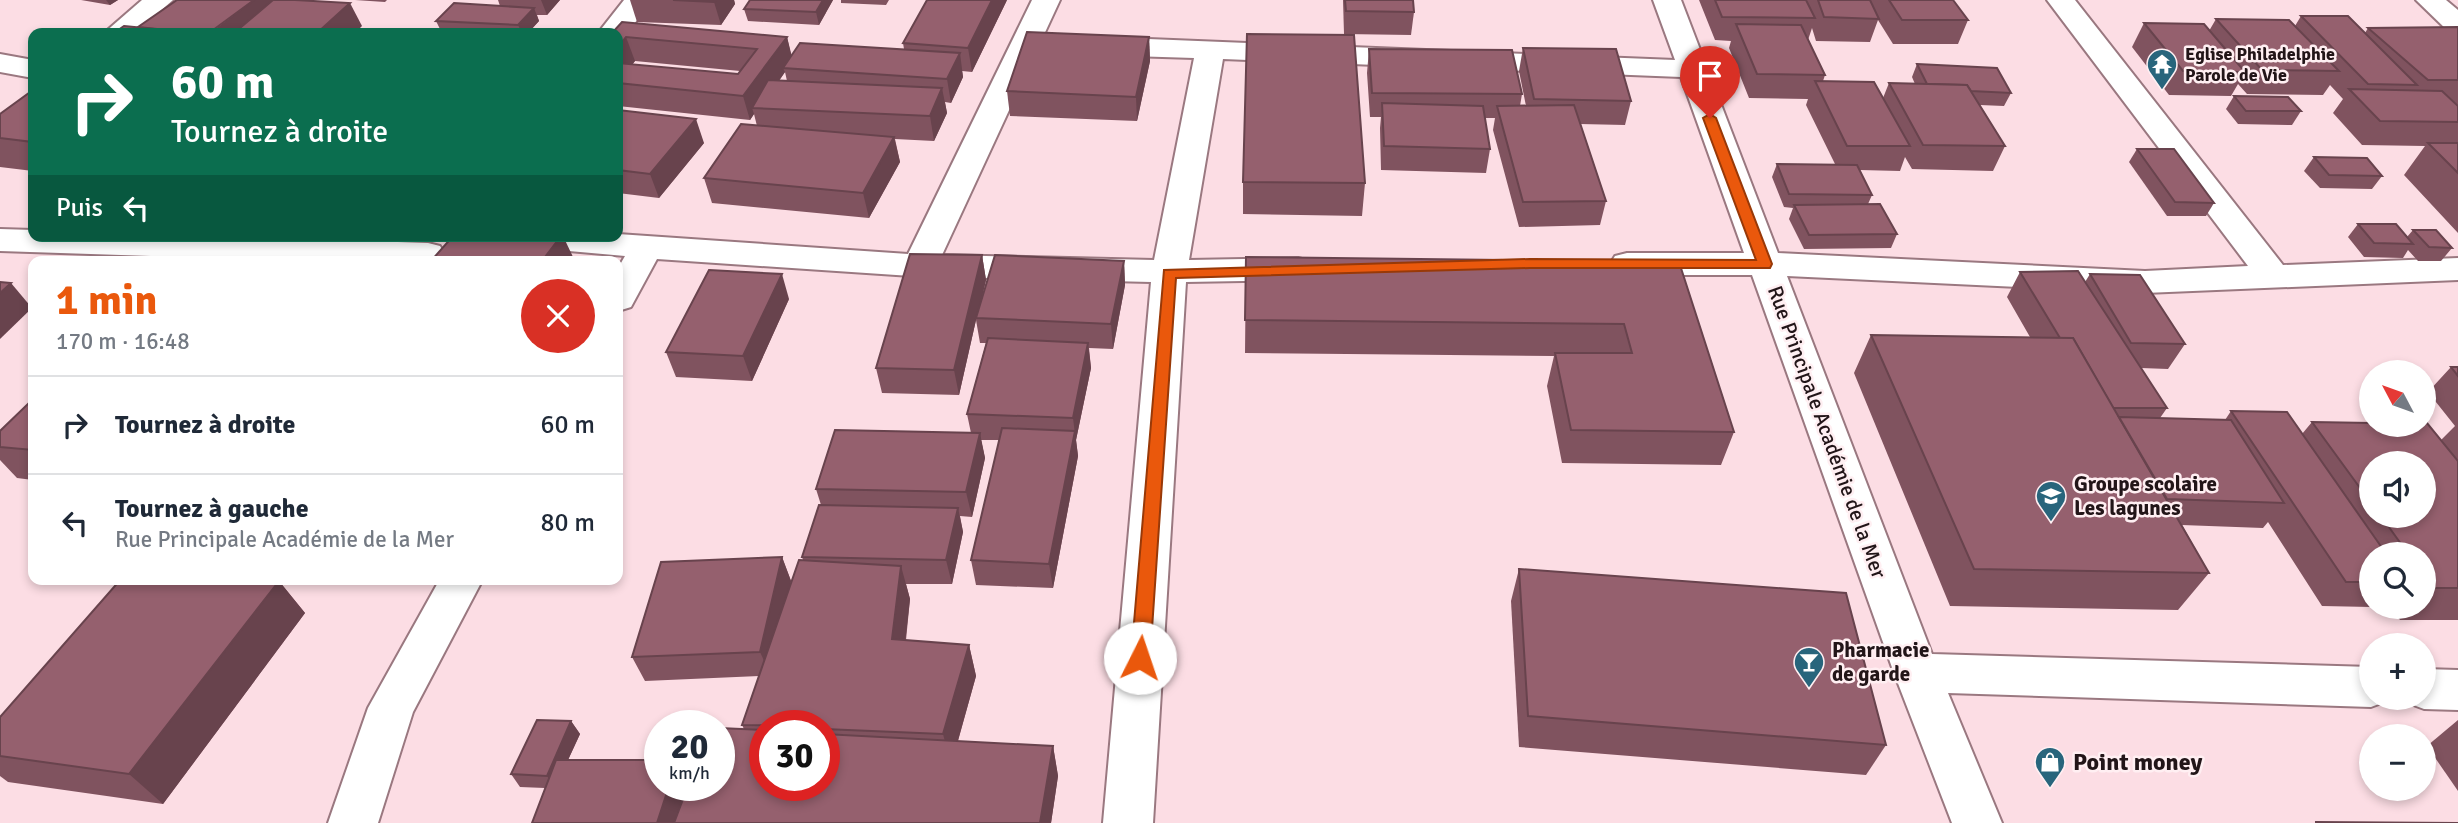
<!DOCTYPE html>
<html lang="fr">
<meta charset="utf-8">
<style>
:root{--surface:#fff;--page:#f6f6f7;--text:#1f2937;--muted:#747a83;--line:#e0e1e3;--accent:#ea580c}
body{margin:0;font-family:Signika,sans-serif;background:var(--page);color:var(--text);height:100vh;display:flex;flex-direction:column;font-size:26px;white-space:nowrap}
*{box-sizing:border-box;margin:0}
p{font-size:23px;color:var(--muted)}
.icon{flex:none;width:38px;height:38px;fill:none;stroke:currentColor;stroke-width:2;stroke-linecap:round;stroke-linejoin:round}
.map{position:relative;flex:1;overflow:hidden}
.sheet{position:absolute;left:28px;top:256px;width:595px;height:329px;display:flex;flex-direction:column;background:var(--surface);border-radius:14px;box-shadow:0 4px 10px #0003}
.sheet>*{flex:none}
.hud{position:absolute;left:28px;top:28px;width:595px;height:214px;border-radius:14px;box-shadow:0 4px 10px #0003;background:#0b6e4f;color:#fff;overflow:hidden}
.needle{width:46px;rotate:311deg}
.fabs{position:absolute;left:2359px;top:360px;display:grid;gap:14px}
.fabs a{display:grid;place-items:center;width:77px;height:77px;border-radius:50%;background:var(--surface);box-shadow:0 4px 10px #0003;font-size:35px}
.speed{position:absolute;left:644px;top:710px;display:flex;gap:14px;font-size:35px;font-weight:700;text-align:center}
.speed>*{display:grid;place-content:center;width:91px;height:91px;border-radius:50%;background:var(--surface);box-shadow:0 4px 10px #0003;line-height:1}
.speed small{font-size:18px;font-weight:400}
.speed .limit{border:10px solid #d22;background:#fff;color:#111}
.pin{position:absolute;display:grid;place-items:center;width:60px;height:60px;color:#fff;margin:-72px -30px;border-radius:50% 50% 50% 0;rotate:-45deg;box-shadow:0 0 7px #0007}
.pin .icon{rotate:45deg}
.me{position:absolute;width:77px;margin:-38px;rotate:4deg;stroke-linejoin:round;filter:drop-shadow(0 0 5px #0008)}
.turn{display:flex;align-items:center;gap:24px;height:147px;padding:0 28px;font-size:32px}
.turn .icon{width:91px;height:91px;stroke-width:2.5}
.turn b{display:block;font-size:49px;line-height:60px}
.then{display:flex;align-items:center;height:66px;padding:0 28px;background:#0003;gap:14px;font-size:26px}
.round{display:grid;place-items:center;flex:none;width:74px;height:74px;border-radius:37px;background:var(--page)}
.overview{display:flex;align-items:center;justify-content:space-between;height:119px;padding:0 28px}
h1{font-size:42px;font-weight:700;line-height:52px;color:var(--accent)}
ul{padding:0;list-style:none}
li{display:flex;align-items:center;gap:21px;height:98px;padding:0 28px;border-top:2px solid var(--line)}
li div{flex:1}
li b{display:block;font-size:26px}
li em{font-style:normal}
.map>svg:first-child{display:block}
.lines{fill:none;stroke-linecap:round;stroke-linejoin:round}
.street-casing{stroke:#9a7880;stroke-width:4}
.street{fill:#fff;fill-rule:evenodd}
.wall{fill:#80535f;fill-rule:evenodd}
.shaded-wall{fill:#68434d}
.building{fill:#95606e;stroke:#68434d;stroke-width:2}
.route{fill:#ea580c;stroke:#983908;stroke-width:2}
.labels{text-anchor:middle;stroke-width:5;stroke-linejoin:round;paint-order:stroke}
.far-poi-label{font-size:18px;font-weight:bold;fill:#221518;stroke:#ffeff2;text-anchor:start}
.street-label{font-size:21px;fill:#221518;stroke:#ffeff2}
.poi-label{font-size:21px;font-weight:bold;fill:#221518;stroke:#ffeff2;text-anchor:start}
.near-poi-label{font-size:24px;font-weight:bold;fill:#221518;stroke:#ffeff2;text-anchor:start}
</style>
<div class="map">
<svg width="2458" height="823" viewBox="0 0 2458 823">
<rect width="100%" height="100%" fill="#fcdde4"/>
<g class="lines">
<g class="street-casing">
<g id="street">
<path d="M 142,0 L 173,0 L 135,33 L 104,33 Z"/>
<path d="M 624,0 L 653,0 L 622,39 L 618,40 L 618,33 L 598,33 Z"/>
<path d="M 1032,0 L 1060,0 L 942,255 L 1154,260 L 1194,58 L 1099,55 L 1089,52 L 1085,46 L 1089,40 L 1099,37 L 1675,60 L 1653,0 L 1681,0 L 1778,253 L 2145,271 L 2248,266 L 2047,0 L 2075,0 L 2283,265 L 2458,258 L 2458,280 L 2145,293 L 1787,276 L 1932,654 L 2371,667 L 2371,698 L 2389,698 L 2387,701 L 2371,707 L 1948,693 L 2002,823 L 1952,823 L 1894,673 L 1752,275 L 1627,275 L 1615,272 L 1610,264 L 1615,256 L 1627,253 L 1744,253 L 1681,77 L 1223,59 L 1189,260 L 1298,258 L 1310,261 L 1315,269 L 1310,277 L 1298,280 L 1186,282 L 1153,823 L 1103,823 L 1151,282 L 911,276 L 657,259 L 631,307 L 618,311 L 618,268 L 625,256 L 524,247 L 512,244 L 507,236 L 618,236 L 618,234 L 908,254 Z"/>
<path d="M 2416,0 L 2446,0 L 2458,10 L 2458,33 L 2448,31 Z"/>
<path d="M 0,54 L 33,60 L 33,78 L 0,72 Z"/>
<path d="M 0,229 L 33,230 L 33,236 L 217,236 L 428,243 L 440,246 L 445,254 L 441,261 L 302,261 L 0,251 Z"/>
<path d="M 440,579 L 483,579 L 413,712 L 378,823 L 328,823 L 368,708 Z"/>
<path d="M 2424,669 L 2458,670 L 2458,710 L 2424,709 L 2408,703 L 2405,698 L 2424,698 Z"/>
</g>
</g>
<use href="#street" class="street"/>
</g>
<g class="wall">
<path d="M 81,0 L 118,0 L 110,5 Z"/>
<path d="M 355,0 L 387,0 L 385,2 Z"/>
<path d="M 498,0 L 560,0 L 547,15 L 537,15 L 539,21 L 528,33 L 442,33 L 436,21 L 500,6 Z"/>
<path d="M 630,0 L 734,0 L 735,4 L 721,25 L 637,22 Z"/>
<path d="M 833,0 L 819,25 L 748,21 L 744,9 Z"/>
<path d="M 841,0 L 889,0 L 886,5 L 841,3 Z"/>
<path d="M 1007,0 L 972,72 L 962,71 L 963,77 L 951,103 L 945,102 L 947,113 L 934,141 L 895,139 L 900,162 L 869,218 L 712,203 L 704,178 L 757,126 L 754,114 L 750,120 L 618,106 L 618,33 L 787,37 L 791,55 L 904,49 L 903,43 ZM 635,61 L 740,71 L 738,74 L 632,65 ZM 785,72 L 787,81 L 779,81 Z"/>
<path d="M 1343,0 L 1413,0 L 1414,12 L 1411,35 L 1344,34 Z"/>
<path d="M 1699,0 L 1953,0 L 1968,20 L 1958,44 L 1893,44 L 1878,20 L 1870,42 L 1816,41 L 1812,28 L 1808,40 L 1825,75 L 1823,81 L 1883,98 L 1889,83 L 1915,84 L 1912,77 L 1917,64 L 2011,93 L 2004,106 L 1980,105 L 2005,146 L 1993,171 L 1912,169 L 1905,157 L 1900,171 L 1860,170 L 1872,195 L 1868,204 L 1897,234 L 1891,248 L 1804,249 L 1789,219 L 1793,208 L 1784,207 L 1772,177 L 1777,164 L 1835,164 L 1806,105 L 1808,99 L 1749,98 L 1729,48 L 1731,41 L 1715,40 Z"/>
<path d="M 2301,16 L 2365,33 L 2368,28 L 2458,27 L 2458,233 L 2404,175 L 2425,146 L 2362,145 L 2333,113 L 2343,99 L 2330,85 L 2323,95 L 2247,94 L 2238,84 L 2231,96 L 2169,95 L 2132,47 L 2144,23 L 2209,31 L 2216,19 L 2295,26 Z"/>
<path d="M 1149,37 L 1150,61 L 1137,121 L 1010,116 L 1007,91 Z"/>
<path d="M 1523,48 L 1631,101 L 1625,125 L 1580,124 L 1606,201 L 1600,225 L 1519,227 L 1493,130 L 1495,118 L 1485,118 L 1490,149 L 1486,173 L 1381,170 L 1380,128 L 1381,117 L 1370,117 L 1367,73 L 1369,49 L 1522,94 L 1520,106 L 1526,106 L 1519,71 Z"/>
<path d="M 33,90 L 33,171 L 0,167 L 0,114 Z"/>
<path d="M 2234,96 L 2301,111 L 2292,125 L 2238,124 L 2226,109 Z"/>
<path d="M 618,110 L 704,143 L 659,198 L 618,193 Z"/>
<path d="M 2137,149 L 2214,203 L 2206,216 L 2167,216 L 2129,162 Z"/>
<path d="M 2314,157 L 2382,176 L 2372,189 L 2320,188 L 2304,171 Z"/>
<path d="M 1243,182 L 1365,183 L 1362,216 L 1243,214 Z"/>
<path d="M 2358,224 L 2407,237 L 2413,230 L 2452,248 L 2441,261 L 2418,261 L 2408,250 L 2403,258 L 2364,257 L 2348,237 Z"/>
<path d="M 910,254 L 982,255 L 986,280 L 981,302 L 995,255 L 1124,261 L 1125,285 L 1113,349 L 1089,348 L 1091,368 L 1076,440 L 1078,456 L 1053,588 L 976,585 L 971,560 L 999,440 L 981,440 L 985,458 L 972,517 L 960,516 L 963,532 L 952,584 L 906,584 L 910,599 L 906,640 L 969,645 L 976,676 L 958,741 L 1053,746 L 1058,776 L 1051,823 L 532,823 L 545,788 L 520,787 L 511,774 L 537,720 L 571,721 L 580,734 L 568,760 L 660,760 L 660,786 L 719,786 L 719,728 L 744,729 L 742,725 L 759,676 L 645,681 L 632,657 L 661,562 L 782,557 L 791,581 L 789,589 L 799,560 L 803,560 L 802,557 L 819,505 L 821,505 L 816,489 L 835,430 L 971,433 L 967,414 L 986,343 L 980,343 L 976,320 L 959,395 L 882,393 L 876,368 ZM 765,726 L 824,726 L 824,786 L 765,786 Z"/>
<path d="M 1246,257 L 1679,262 L 1734,432 L 1721,465 L 1562,463 L 1547,386 L 1554,356 L 1245,353 Z"/>
<path d="M 2020,272 L 2085,282 L 2090,274 L 2185,344 L 2168,369 L 2141,368 L 2167,408 L 2160,418 L 2225,420 L 2231,411 L 2302,434 L 2312,422 L 2441,440 L 2455,426 L 2428,392 L 2451,367 L 2458,367 L 2458,620 L 2400,620 L 2391,607 L 2424,607 L 2424,555 L 2371,555 L 2371,607 L 2322,606 L 2268,522 L 2263,528 L 2182,525 L 2209,573 L 2178,610 L 1950,606 L 1854,373 L 1871,335 L 2030,337 L 2007,297 ZM 2371,464 L 2424,516 L 2371,516 Z"/>
<path d="M 789,299 L 752,381 L 676,377 L 666,352 Z"/>
<path d="M 33,399 L 33,480 L 17,478 L 0,460 L 0,431 Z"/>
<path d="M 1519,569 L 1886,745 L 1866,775 L 1519,747 L 1511,601 Z"/>
<path d="M 279,581 L 305,613 L 163,804 L 8,782 L 0,776 L 0,717 Z"/>
<path d="M 2458,720 L 2458,791 L 2427,746 Z"/>
</g>
<g class="shaded-wall">
<path d="M 106,0 L 118,0 L 110,5 Z"/>
<path d="M 254,0 L 276,0 L 254,33 L 210,33 Z"/>
<path d="M 541,0 L 560,0 L 547,15 Z"/>
<path d="M 716,0 L 734,0 L 735,4 L 721,25 L 714,2 Z"/>
<path d="M 823,0 L 833,0 L 819,25 L 816,12 Z"/>
<path d="M 992,0 L 1007,0 L 972,72 L 968,48 Z"/>
<path d="M 350,3 L 362,26 L 355,33 L 317,33 Z"/>
<path d="M 534,8 L 539,21 L 528,33 L 522,33 L 518,25 Z"/>
<path d="M 626,37 L 635,61 L 618,81 L 618,47 Z"/>
<path d="M 787,37 L 793,61 L 783,68 L 785,72 L 759,108 L 752,108 L 754,114 L 750,120 L 743,96 Z"/>
<path d="M 1149,37 L 1150,61 L 1137,121 L 1136,97 Z"/>
<path d="M 960,53 L 963,77 L 951,103 L 947,79 Z"/>
<path d="M 942,88 L 947,113 L 934,141 L 930,116 Z"/>
<path d="M 696,119 L 704,143 L 659,198 L 650,174 Z"/>
<path d="M 894,137 L 900,162 L 869,218 L 863,193 Z"/>
<path d="M 561,236 L 563,236 L 574,259 L 572,261 L 542,261 Z"/>
<path d="M 982,255 L 986,280 L 977,318 L 976,318 L 976,320 L 959,395 L 954,370 Z"/>
<path d="M 1124,261 L 1125,285 L 1113,349 L 1111,324 Z"/>
<path d="M 782,274 L 789,299 L 752,381 L 743,356 Z"/>
<path d="M 11,283 L 32,308 L 0,339 L 0,293 Z"/>
<path d="M 1088,343 L 1091,368 L 1076,440 L 1078,456 L 1053,588 L 1049,564 L 1075,434 L 1073,418 Z"/>
<path d="M 980,433 L 985,458 L 972,517 L 966,492 Z"/>
<path d="M 958,508 L 963,532 L 952,584 L 946,560 Z"/>
<path d="M 782,557 L 791,581 L 771,676 L 760,652 Z"/>
<path d="M 901,566 L 910,599 L 902,670 L 892,639 Z"/>
<path d="M 279,581 L 305,613 L 163,804 L 129,774 Z"/>
<path d="M 969,645 L 976,676 L 951,765 L 943,734 Z"/>
<path d="M 571,721 L 580,734 L 555,788 L 547,776 Z"/>
<path d="M 1053,746 L 1058,776 L 1051,823 L 1040,823 Z"/>
<path d="M 669,786 L 690,786 L 678,823 L 657,823 Z"/>
</g>
<g class="building">
<path d="M 177,0 L 254,0 L 209,33 L 195,33 L 138,27 Z"/>
<path d="M 273,0 L 295,0 L 350,3 L 317,33 L 234,33 Z"/>
<path d="M 673,0 L 716,0 L 714,2 Z"/>
<path d="M 750,0 L 823,0 L 816,12 L 744,9 Z"/>
<path d="M 927,0 L 992,0 L 968,48 L 903,43 Z"/>
<path d="M 1345,0 L 1413,0 L 1414,12 L 1346,11 Z"/>
<path d="M 1715,0 L 1806,0 L 1815,18 L 1722,17 Z"/>
<path d="M 1818,0 L 1870,0 L 1879,19 L 1824,17 Z"/>
<path d="M 1889,0 L 1953,0 L 1968,20 L 1902,20 Z"/>
<path d="M 454,3 L 534,8 L 518,25 L 436,21 Z"/>
<path d="M 2301,16 L 2348,16 L 2417,85 L 2368,84 Z"/>
<path d="M 2216,19 L 2289,20 L 2339,71 L 2262,70 Z"/>
<path d="M 622,22 L 787,37 L 743,96 L 618,83 L 618,63 L 738,74 L 757,49 L 626,37 L 618,47 L 618,33 L 612,33 Z"/>
<path d="M 2144,23 L 2204,24 L 2245,72 L 2183,71 Z"/>
<path d="M 1736,24 L 1801,25 L 1825,75 L 1757,74 Z"/>
<path d="M 124,26 L 195,33 L 114,33 Z"/>
<path d="M 2458,27 L 2458,80 L 2428,80 L 2368,28 Z"/>
<path d="M 1027,32 L 1149,37 L 1136,97 L 1007,91 Z"/>
<path d="M 1247,34 L 1354,35 L 1365,183 L 1243,182 Z"/>
<path d="M 800,43 L 960,53 L 947,79 L 783,68 Z"/>
<path d="M 1523,48 L 1616,49 L 1631,101 L 1534,99 Z"/>
<path d="M 1369,49 L 1512,50 L 1522,94 L 1372,93 Z"/>
<path d="M 1917,64 L 1997,68 L 2011,93 L 1971,91 L 1967,85 L 1927,84 Z"/>
<path d="M 768,80 L 942,88 L 930,116 L 752,108 Z"/>
<path d="M 1815,81 L 1874,82 L 1910,146 L 1847,146 Z"/>
<path d="M 1889,83 L 1967,85 L 2005,146 L 1923,145 Z"/>
<path d="M 2349,89 L 2442,91 L 2458,106 L 2458,122 L 2380,121 Z"/>
<path d="M 33,90 L 33,142 L 0,138 L 0,114 Z"/>
<path d="M 2234,96 L 2288,97 L 2301,111 L 2246,111 Z"/>
<path d="M 1382,103 L 1483,106 L 1490,149 L 1384,146 Z"/>
<path d="M 1574,105 L 1606,201 L 1523,202 L 1497,106 Z"/>
<path d="M 618,110 L 696,119 L 650,174 L 618,170 Z"/>
<path d="M 741,124 L 894,137 L 863,193 L 704,178 Z"/>
<path d="M 2428,143 L 2458,143 L 2458,173 Z"/>
<path d="M 2137,149 L 2174,149 L 2214,203 L 2175,202 Z"/>
<path d="M 2314,157 L 2367,158 L 2382,176 L 2329,175 Z"/>
<path d="M 1777,164 L 1857,165 L 1872,195 L 1789,194 Z"/>
<path d="M 1880,204 L 1897,234 L 1809,235 L 1794,205 Z"/>
<path d="M 2358,224 L 2396,224 L 2413,244 L 2374,243 Z"/>
<path d="M 2413,230 L 2436,230 L 2452,248 L 2429,247 Z"/>
<path d="M 453,236 L 561,236 L 542,261 L 431,261 Z"/>
<path d="M 910,254 L 982,255 L 954,370 L 876,368 Z"/>
<path d="M 995,255 L 1124,261 L 1111,324 L 976,318 Z"/>
<path d="M 1246,257 L 1679,262 L 1734,432 L 1571,430 L 1555,353 L 1632,353 L 1624,324 L 1245,320 Z"/>
<path d="M 709,270 L 782,274 L 743,356 L 666,352 Z"/>
<path d="M 2078,271 L 2167,408 L 2113,408 L 2073,338 L 2060,338 L 2020,272 Z"/>
<path d="M 2090,274 L 2140,275 L 2185,344 L 2131,343 Z"/>
<path d="M 0,282 L 11,283 L 0,293 Z"/>
<path d="M 1871,335 L 2073,338 L 2209,573 L 1974,569 Z"/>
<path d="M 988,338 L 1088,343 L 1073,418 L 967,414 Z"/>
<path d="M 2451,367 L 2458,367 L 2458,376 Z"/>
<path d="M 33,399 L 33,450 L 0,447 L 0,431 Z"/>
<path d="M 2231,411 L 2287,412 L 2387,555 L 2371,555 L 2371,582 L 2346,582 Z"/>
<path d="M 2119,417 L 2231,420 L 2284,503 L 2167,499 Z"/>
<path d="M 2312,422 L 2371,423 L 2371,425 L 2424,425 L 2424,423 L 2427,423 L 2458,461 L 2458,588 L 2433,588 L 2424,575 L 2424,555 L 2409,555 L 2381,516 L 2424,516 L 2424,464 L 2371,464 L 2371,503 Z"/>
<path d="M 1002,428 L 1075,431 L 1049,564 L 971,560 Z"/>
<path d="M 835,430 L 980,433 L 966,492 L 816,489 Z"/>
<path d="M 819,505 L 958,508 L 946,560 L 802,557 Z"/>
<path d="M 782,557 L 760,652 L 632,657 L 661,562 Z"/>
<path d="M 799,560 L 901,566 L 892,639 L 969,645 L 943,734 L 824,729 L 824,726 L 742,725 Z"/>
<path d="M 1519,569 L 1846,593 L 1886,745 L 1528,716 Z"/>
<path d="M 121,579 L 268,579 L 279,581 L 129,774 L 0,756 L 0,717 Z"/>
<path d="M 537,720 L 571,721 L 547,776 L 511,774 Z"/>
<path d="M 719,728 L 765,730 L 765,786 L 824,786 L 824,734 L 1053,746 L 1040,823 L 674,823 L 688,786 L 719,786 Z"/>
<path d="M 556,760 L 660,760 L 660,786 L 669,786 L 657,823 L 532,823 Z"/>
<path d="M 2316,822 L 2458,823 L 2316,823 Z"/>
</g>
<path class="route" d="M 1710,114 L 1716,118 L 1772,264 L 1770,268 L 1530,268 L 1176,278 L 1150,658 L 1147,664 L 1140,666 L 1134,664 L 1131,658 L 1164,270 L 1530,259 L 1756,260 L 1703,118 Z"/>
<defs>
<g id="temple-pin" transform="scale(1.575)"><path d="M0 17L-7.5 6A9.5 9.5 0 1 1 7.5 6Z" fill="#28657c" stroke="#ffeff2"/><path d="M0-6L5-2H3V0L6.5 2.5H4V6H1.5V3h-3V6H-4V2.5H-6.5L-3 0V-2H-5Z" fill="#fff"/></g>
<g id="school-pin" transform="scale(1.575)"><path d="M0 17L-7.5 6A9.5 9.5 0 1 1 7.5 6Z" fill="#28657c" stroke="#ffeff2"/><path d="M0-5L7-2L0 1L-7-2ZM-4 1L0 2.5L4 1V4Q0 6-4 4Z" fill="#fff"/></g>
<g id="bar-pin" transform="scale(1.575)"><path d="M0 17L-7.5 6A9.5 9.5 0 1 1 7.5 6Z" fill="#28657c" stroke="#ffeff2"/><path d="M-6-5H6L.8 .8V4.5H3.5V6h-7V4.5H-.8V.8Z" fill="#fff"/></g>
<g id="shop-pin" transform="scale(1.575)"><path d="M0 17L-7.5 6A9.5 9.5 0 1 1 7.5 6Z" fill="#28657c" stroke="#ffeff2"/><path d="M-5-2.5h2.3a2.7 3.5 0 0 1 5.4 0H5L5.5 6h-11ZM-1.5-2.5h3a1.5 2.3 0 0 0-3 0Z" fill="#fff"/></g>
</defs>
<g fill-rule="evenodd">
<use href="#temple-pin" x="2162" y="64"/>
<use href="#school-pin" x="2051" y="496"/>
<use href="#bar-pin" x="1809" y="662"/>
<use href="#shop-pin" x="2050" y="762"/>
</g>
<g class="labels">
<g class="far-poi-label">
<text x="2185" y="60">Eglise Philadelphie<tspan x="2185" dy="21">Parole de Vie</tspan></text>
</g>
<g class="street-label">
<text transform="translate(1827 432) rotate(70)" y="7">Rue Principale Académie de la Mer</text>
</g>
<g class="poi-label">
<text x="2074" y="491">Groupe scolaire<tspan x="2074" dy="24">Les lagunes</tspan></text>
<text x="1832" y="657">Pharmacie<tspan x="1832" dy="24">de garde</tspan></text>
</g>
<g class="near-poi-label">
<text x="2073" y="770">Point money</text>
</g>
</g>
</svg>
<div class="fabs">
<a><svg class="needle" viewBox="-14 -14 28 28"><path d="M0-13l5 13h-10z" fill="#e53935"/><path d="M0 13l5-13h-10z" fill="#747a83"/></svg></a>
<a><svg class="icon" aria-label="sound" viewBox="0 0 24 24"><path d="M4 9h4l5-4v14l-5-4H4zM17 9q2 3 0 6"/></svg></a>
<a><svg class="icon" aria-label="search" viewBox="0 0 24 24"><circle cx="10" cy="10" r="6"/><path d="M15 15l6 6"/></svg></a>
<a>+</a>
<a>−</a>
</div>
<div class="speed"><div>20<small>km/h</small></div><div class="limit">30</div></div>
<div class="pin" style="left:1710px;top:118px;background:#d93025"><svg class="icon" aria-label="arrive" viewBox="0 0 24 24"><path d="M6 21V4h12l-3 4 3 4H6"/></svg></div>
<svg class="me" style="left:1140px;top:658px" viewBox="-20 -20 40 40"><circle r="19" fill="#fff"/><path d="M0-13L10 11 0 6-10 11z" fill="#ea580c"/></svg>
<div class="hud">
<div class="turn"><svg class="icon" aria-label="right" viewBox="0 0 24 24"><path d="M7 20v-9h11M14 6l5 5-5 5"/></svg><div><b>60 m</b>Tournez à droite</div></div>
<div class="then">Puis<svg class="icon" aria-label="left" viewBox="0 0 24 24"><path d="M17 20v-9H6M10 6l-5 5 5 5"/></svg></div>
</div>
<section class="sheet">
<div class="overview"><div><h1>1 min</h1><p>170 m · 16:48</p></div><a class="round" style="background:#d93025;color:#fff"><svg class="icon" aria-label="close" viewBox="0 0 24 24"><path d="M6 6l12 12M18 6L6 18"/></svg></a></div>
<ul>
<li><svg class="icon" aria-label="right" viewBox="0 0 24 24"><path d="M7 20v-9h11M14 6l5 5-5 5"/></svg><div><b>Tournez à droite</b></div><em>60 m</em></li>
<li><svg class="icon" aria-label="left" viewBox="0 0 24 24"><path d="M17 20v-9H6M10 6l-5 5 5 5"/></svg><div><b>Tournez à gauche</b><p>Rue Principale Académie de la Mer</p></div><em>80 m</em></li>
</ul>
</section>
</div>
